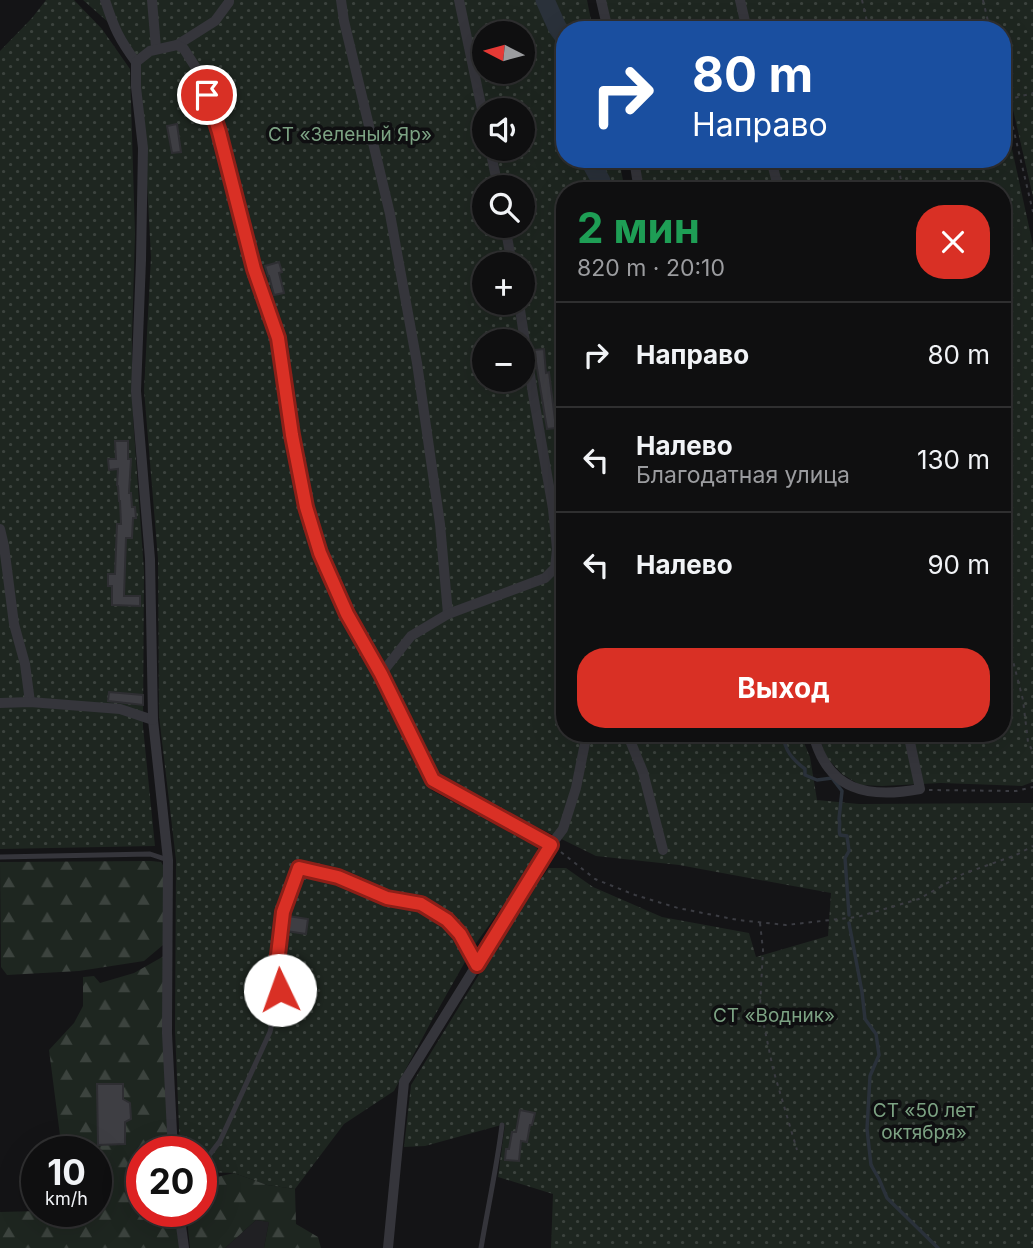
<!DOCTYPE html>
<html lang="ru">
<meta charset="utf-8">
<style>
:root{--surface:#0f0f10;--page:#181819;--text:#f1f3f6;--muted:#9b9c9f;--line:#2f2f30;--accent:#d93025}
body{margin:0;font-family:Inter,sans-serif;background:var(--page);color:var(--text);height:100vh;display:flex;flex-direction:column;font-size:26px;white-space:nowrap}
*{box-sizing:border-box;margin:0}
p{font-size:23px;color:var(--muted)}
.icon{flex:none;width:38px;height:38px;fill:none;stroke:currentColor;stroke-width:2;stroke-linecap:round;stroke-linejoin:round}
.map{position:relative;flex:1;overflow:hidden}
.side{position:absolute;left:556px;top:182px;width:455px;height:560px;display:flex;flex-direction:column;background:var(--surface);border-radius:28px;box-shadow:0 7px 28px #0002,0 0 0 2px var(--line)}
.side>*{flex:none}
.top-card{position:absolute;left:556px;top:21px;width:455px;height:147px;border-radius:28px;box-shadow:0 7px 28px #0002,0 0 0 2px var(--line);background:#1a4fa0;color:#fff;overflow:hidden}
.needle{width:46px;rotate:276deg}
.tools{position:absolute;left:472px;top:21px;display:grid;gap:14px}
.tools a{display:grid;place-items:center;width:63px;height:63px;border-radius:50%;background:var(--surface);box-shadow:0 7px 28px #0002,0 0 0 2px var(--line);font-size:35px}
.speed{position:absolute;left:21px;top:1136px;display:flex;gap:14px;font-size:35px;font-weight:700;text-align:center}
.speed>*{display:grid;place-content:center;width:91px;height:91px;border-radius:50%;background:var(--surface);box-shadow:0 7px 28px #0002,0 0 0 2px var(--line);line-height:1}
.speed small{font-size:18px;font-weight:400}
.speed .limit{border:10px solid #d22;background:#fff;color:#111}
.pin{position:absolute;display:grid;place-items:center;width:60px;height:60px;color:#fff;margin:-30px;border:4px solid #fff;border-radius:50%;box-shadow:0 2px 7px #0007}
.me{position:absolute;width:77px;margin:-38px;rotate:357deg;stroke-linejoin:round;filter:drop-shadow(0 0 5px #0008)}
.turn{display:flex;align-items:center;gap:24px;height:147px;padding:0 21px;font-size:32px}
.turn .icon{width:91px;height:91px;stroke-width:2.5}
.turn b{display:block;font-size:49px;line-height:60px}
.round{display:grid;place-items:center;flex:none;width:74px;height:74px;border-radius:28px;background:var(--page)}
.head{display:flex;align-items:center;justify-content:space-between;height:119px;padding:0 21px}
h1{font-size:42px;font-weight:700;line-height:52px;color:#1e9e55}
.primary-button{display:flex;gap:14px;margin-top:auto;padding:14px 21px}
.primary-button a{flex:1;height:80px;border-radius:28px;background:var(--accent);color:#fff;font-size:28px;font-weight:700;line-height:80px;text-align:center}
ul{padding:0;list-style:none}
li{display:flex;align-items:center;gap:21px;height:105px;padding:0 21px;border-top:2px solid var(--line)}
li div{flex:1}
li b{display:block;font-size:26px}
li em{font-style:normal}
.map>svg:first-child{display:block}
.built{fill:#202023}
.grass{fill:url(#grass-dots);fill-rule:evenodd}
.forest{fill:url(#forest-firs)}
.lines{fill:none;stroke-linecap:round;stroke-linejoin:round}
.stream{stroke:#2a313a;stroke-width:3.5}
.river{stroke:#2a313a;stroke-width:19}
.building{fill:#3e3e43;stroke:#2e2e32;stroke-width:2}
.path{stroke:#3b3c42;stroke-width:2;stroke-dasharray:3.5 5;stroke-linecap:butt}
.service{stroke:#35353b;stroke-width:5}
.minor{stroke:#35353b;stroke-width:10}
.route-casing{stroke:#8d1f18;stroke-width:18}
.route{stroke:#d93025;stroke-width:12}
.labels{text-anchor:middle;stroke-width:7;stroke-linejoin:round;paint-order:stroke}
.park-label{font-size:19px;fill:#7ca283;stroke:#0f0f11}
</style>
<div class="map">
<svg width="1033" height="1248" viewBox="0 0 1033 1248">
<defs>
<pattern id="grass-dots" width="8" height="8" patternUnits="userSpaceOnUse" patternTransform="scale(1.75)"><rect width="8" height="8" fill="#1e2620"/><path d="M2 2h.1M6 6h.1" fill="none" stroke="#3c433e" stroke-width="1.8" stroke-linecap="round"/></pattern>
<pattern id="forest-firs" width="22" height="20" patternUnits="userSpaceOnUse" patternTransform="scale(1.75)"><rect width="22" height="20" fill="#1e2620"/><path d="M5 1l3.5 6h-7zM16 11l3.5 6h-7z" fill="#3c433e"/></pattern>
</defs>
<rect width="100%" height="100%" fill="#141416"/>
<path class="built" d="M 256,1220 L 269,1222 L 264,1248 L 225,1248 Z"/>
<g class="grass">
<path d="M 46,0 L 74,0 L 102,29 L 130,69 L 135,234 L 132,339 L 133,417 L 144,571 L 143,727 L 155,846 L 0,849 L 0,51 L 32,18 Z"/>
<path d="M 83,0 L 587,0 L 593,30 L 565,30 L 565,159 L 619,159 L 625,191 L 565,191 L 565,733 L 800,733 L 810,757 L 817,800 L 859,804 L 1033,803 L 1033,1248 L 551,1248 L 553,1194 L 498,1177 L 505,1124 L 425,1146 L 404,1147 L 411,1085 L 523,903 L 549,868 L 566,868 L 593,887 L 662,917 L 749,933 L 756,957 L 828,936 L 831,893 L 679,865 L 596,856 L 439,779 L 431,790 L 537,847 L 539,856 L 474,946 L 431,1022 L 394,1091 L 344,1124 L 295,1189 L 267,1185 L 234,1173 L 201,1172 L 201,1152 L 180,1151 L 175,1030 L 176,860 L 159,716 L 158,559 L 144,390 L 151,257 L 146,165 L 139,67 L 108,22 ZM 485,33 L 523,33 L 523,72 L 485,72 ZM 485,110 L 523,110 L 523,149 L 485,149 ZM 485,187 L 523,187 L 523,226 L 485,226 ZM 485,264 L 523,264 L 523,303 L 485,303 ZM 485,341 L 523,341 L 523,380 L 485,380 Z"/>
<path d="M 605,0 L 1033,0 L 1033,197 L 1003,66 L 1003,30 L 611,30 Z"/>
<path d="M 1003,108 L 1033,245 L 1033,782 L 1022,786 L 941,783 L 882,786 L 860,785 L 842,774 L 825,756 L 819,733 L 1003,733 L 1003,191 L 643,191 L 637,159 L 1003,159 Z"/>
</g>
<g class="forest">
<path d="M 151,861 L 161,862 L 164,867 L 163,945 L 144,961 L 79,971 L 7,975 L 1,967 L 0,862 Z"/>
<path d="M 164,956 L 170,1151 L 142,1152 L 142,1211 L 176,1211 L 180,1248 L 0,1248 L 0,1212 L 37,1211 L 96,1211 L 96,1152 L 62,1151 L 49,1050 L 74,1023 L 83,1006 L 83,977 L 94,976 L 100,983 L 134,973 Z"/>
<path d="M 234,1173 L 267,1185 L 295,1189 L 296,1224 L 318,1237 L 321,1248 L 264,1248 L 269,1222 L 256,1220 L 225,1248 L 190,1248 L 186,1211 L 201,1211 L 201,1191 L 217,1177 Z"/>
</g>
<g class="lines">
<g class="stream">
<path d="M 783,733 C 784,750 792,759 805,769 L 805,775 L 817,780 L 832,778 L 842,791 L 839,819 C 841,824 838,829 840,835 L 847,836 L 849,851 L 845,858 L 849,915"/>
<path d="M 849,923 L 862,992 L 865,1019 L 876,1034 L 879,1055 L 870,1076 L 867,1129 L 871,1165 L 879,1179 L 887,1198 L 938,1248"/>
</g>
<g class="river">
<path d="M 545,0 L 557,27 L 565,38"/>
<path d="M 589,159 L 601,181 L 603,191"/>
</g>
</g>
<g class="building">
<path d="M 177,124 L 181,152 L 172,153 L 167,126 Z"/>
<path d="M 279,262 L 282,272 L 279,273 L 284,293 L 274,295 L 269,276 L 268,276 L 265,266 Z"/>
<path d="M 544,349 L 546,373 L 549,372 L 556,428 L 547,429 L 534,350 Z"/>
<path d="M 115,441 L 128,441 L 128,459 L 131,459 L 129,493 L 131,493 L 132,507 L 135,507 L 136,518 L 133,518 L 132,538 L 126,538 L 124,596 L 140,596 L 140,606 L 112,605 L 112,586 L 108,586 L 108,574 L 115,574 L 117,524 L 121,524 L 120,501 L 119,501 L 118,486 L 117,485 L 118,469 L 109,470 L 108,459 L 116,459 Z"/>
<path d="M 109,692 L 143,695 L 143,705 L 108,701 Z"/>
<path d="M 288,916 L 308,919 L 306,934 L 286,931 Z"/>
<path d="M 97,1084 L 123,1084 L 123,1099 L 130,1103 L 131,1119 L 125,1122 L 125,1144 L 98,1145 Z"/>
<path d="M 520,1110 L 535,1113 L 532,1125 L 530,1125 L 527,1142 L 521,1141 L 519,1161 L 505,1160 L 506,1149 L 509,1149 L 512,1132 L 516,1132 Z"/>
</g>
<g class="lines">
<g class="path">
<path d="M 862,0 L 869,30"/>
<path d="M 983,0 L 990,30"/>
<path d="M 1003,85 L 1033,212"/>
<path d="M 1007,100 L 1033,93"/>
<path d="M 897,159 L 903,191"/>
<path d="M 1003,622 L 1023,700 L 1028,742 L 1033,752"/>
<path d="M 929,790 L 1016,791 L 1033,787"/>
<path d="M 561,852 L 595,879 L 635,895 L 678,908 L 738,920 L 786,925 L 857,917 L 919,899 L 963,874 L 1016,855 L 1033,846"/>
<path d="M 760,923 L 763,950 L 760,1006 L 773,1069 L 797,1150"/>
</g>
<g class="service">
<path d="M 0,857 L 150,854 L 168,860"/>
<path d="M 201,1166 L 220,1141 L 270,1032 L 280,990 L 278,955 L 283,913 L 299,868 L 338,877 L 387,898 L 421,903 L 447,920 L 460,934 L 477,965"/>
<path d="M 481,1248 C 488,1207 497,1166 502,1125"/>
</g>
<g class="minor">
<path d="M 105,0 C 114,28 119,39 136,62"/>
<path d="M 152,0 L 156,48"/>
<path d="M 341,0 L 344,21 L 390,214 L 417,363 L 440,524 L 448,614"/>
<path d="M 459,0 L 485,124"/>
<path d="M 601,0 L 608,30"/>
<path d="M 740,0 L 747,30"/>
<path d="M 177,45 L 215,21 L 229,2 L 229,0"/>
<path d="M 490,149 L 498,187"/>
<path d="M 634,159 L 639,191"/>
<path d="M 771,159 L 779,191"/>
<path d="M 505,226 L 512,264"/>
<path d="M 0,529 L 4,546 L 14,624 L 25,664 L 30,702"/>
<path d="M 381,674 L 411,636 L 448,614 L 545,578 L 555,568 L 557,549 L 553,509 L 533,394 L 519,303"/>
<path d="M 0,703 L 30,702 L 120,709 L 153,720 L 168,860 L 167,1033 L 173,1152"/>
<path d="M 153,720 L 150,559 L 136,391 L 141,260 L 143,148 L 136,87 L 136,62 L 150,51 L 177,45 L 184,49 L 196,68 L 207,95 L 219,132 L 254,269 L 278,338 L 292,435 L 306,507 L 320,553 L 347,614 L 381,674 L 433,780 L 551,845"/>
<path d="M 627,733 L 643,772 L 663,850"/>
<path d="M 813,733 C 827,791 868,799 920,789 L 908,733"/>
<path d="M 179,1211 L 184,1248"/>
<path d="M 388,1248 L 404,1082 L 551,845 L 563,829 L 576,788 L 587,733"/>
</g>
</g>
<g class="lines">
<g class="route-casing">
<path id="route" d="M 207,95 L 219,132 L 254,269 L 278,338 L 292,435 L 306,507 L 320,553 L 347,614 L 381,674 L 433,780 L 551,845 L 477,965 L 460,934 L 447,920 L 421,904 L 387,898 L 338,877 L 299,868 L 283,912 L 278,955 L 280,990"/>
</g>
<use href="#route" class="route"/>
</g>
<g class="labels">
<g class="park-label">
<text x="350" y="141">СТ «Зеленый Яр»</text>
<text x="774" y="1022">СТ «Водник»</text>
<text x="924" y="1117">СТ «50 лет<tspan x="924" dy="22">октября»</tspan></text>
</g>
</g>
</svg>
<div class="tools">
<a><svg class="needle" viewBox="-14 -14 28 28"><path d="M0-13l5 13h-10z" fill="#e53935"/><path d="M0 13l5-13h-10z" fill="#9b9c9f"/></svg></a>
<a><svg class="icon" aria-label="sound" viewBox="0 0 24 24"><path d="M4 9h4l5-4v14l-5-4H4zM17 9q2 3 0 6"/></svg></a>
<a><svg class="icon" aria-label="search" viewBox="0 0 24 24"><circle cx="10" cy="10" r="6"/><path d="M15 15l6 6"/></svg></a>
<a>+</a>
<a>−</a>
</div>
<div class="speed"><div>10<small>km/h</small></div><div class="limit">20</div></div>
<div class="pin" style="left:207px;top:95px;background:#d93025"><svg class="icon" aria-label="arrive" viewBox="0 0 24 24"><path d="M6 21V4h12l-3 4 3 4H6"/></svg></div>
<svg class="me" style="left:280px;top:990px" viewBox="-20 -20 40 40"><circle r="19" fill="#fff"/><path d="M0-13L10 11 0 6-10 11z" fill="#d93025"/></svg>
<div class="top-card">
<div class="turn"><svg class="icon" aria-label="right" viewBox="0 0 24 24"><path d="M7 20v-9h11M14 6l5 5-5 5"/></svg><div><b>80 m</b>Направо</div></div>
</div>
<section class="side">
<div class="head"><div><h1>2 мин</h1><p>820 m · 20:10</p></div><a class="round" style="background:#d93025;color:#fff"><svg class="icon" aria-label="close" viewBox="0 0 24 24"><path d="M6 6l12 12M18 6L6 18"/></svg></a></div>
<ul>
<li><svg class="icon" aria-label="right" viewBox="0 0 24 24"><path d="M7 20v-9h11M14 6l5 5-5 5"/></svg><div><b>Направо</b></div><em>80 m</em></li>
<li><svg class="icon" aria-label="left" viewBox="0 0 24 24"><path d="M17 20v-9H6M10 6l-5 5 5 5"/></svg><div><b>Налево</b><p>Благодатная улица</p></div><em>130 m</em></li>
<li><svg class="icon" aria-label="left" viewBox="0 0 24 24"><path d="M17 20v-9H6M10 6l-5 5 5 5"/></svg><div><b>Налево</b></div><em>90 m</em></li>
</ul>
<div class="primary-button"><a>Выход</a></div>
</section>
</div>
